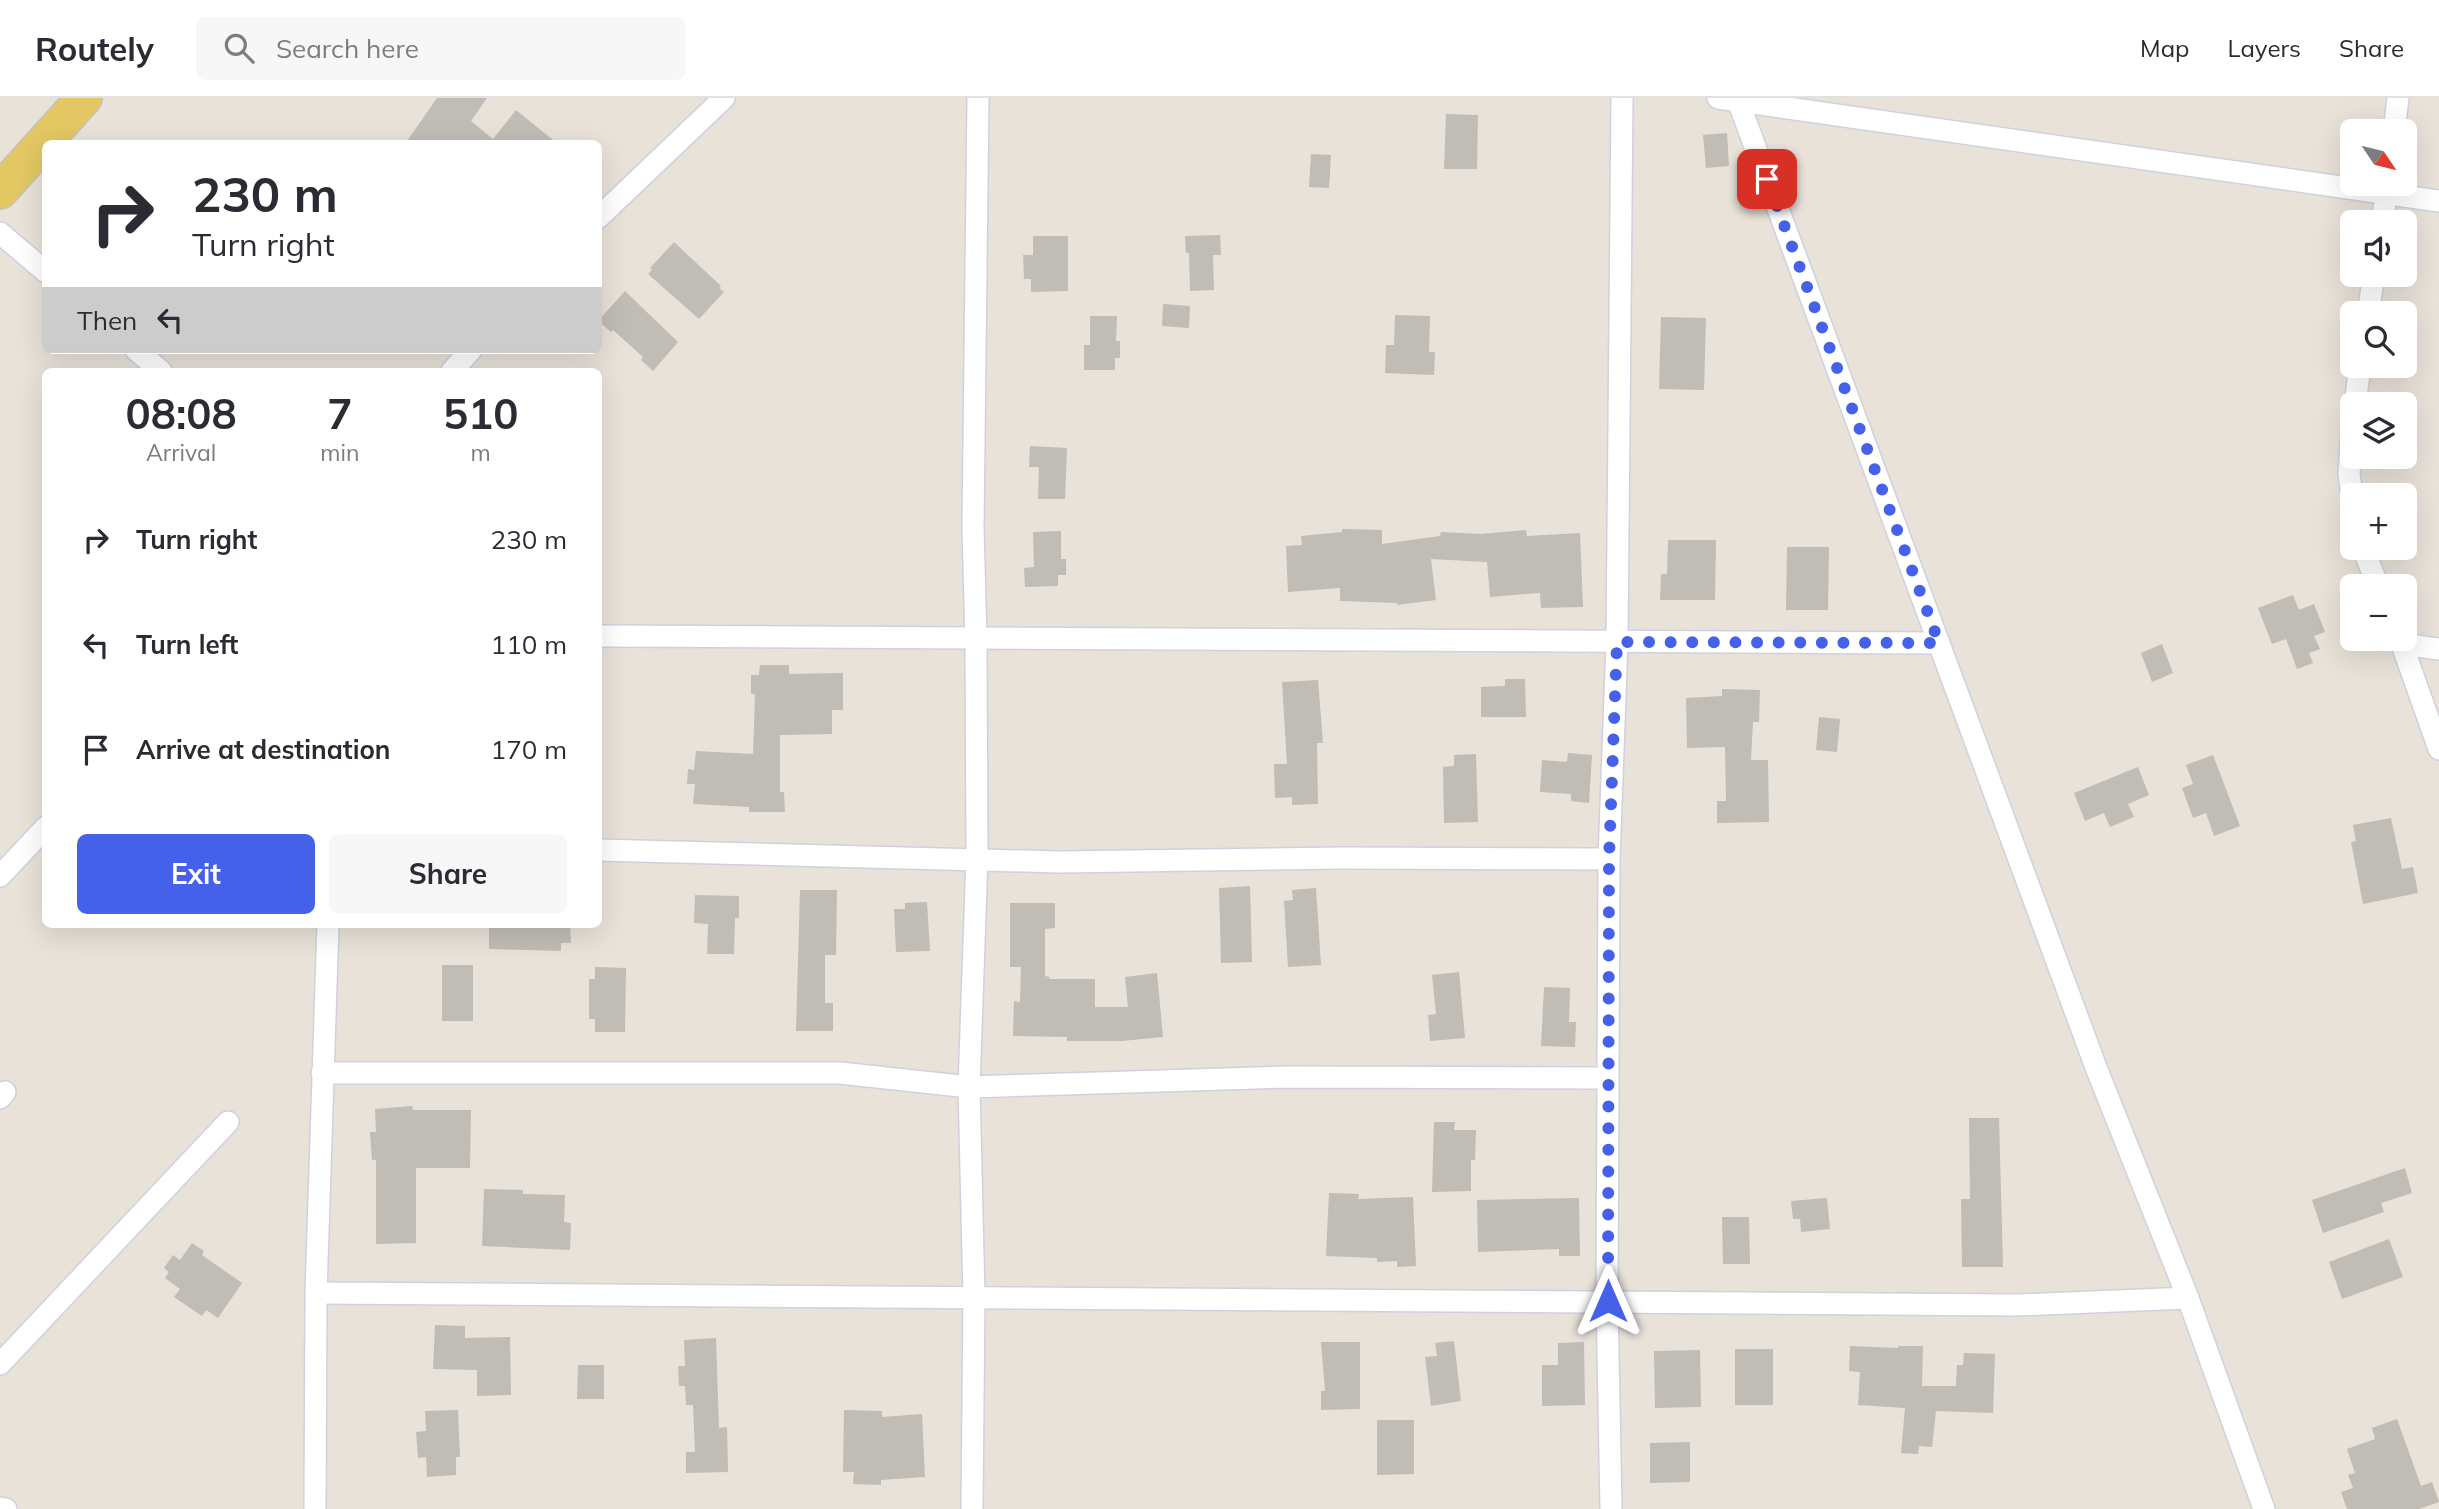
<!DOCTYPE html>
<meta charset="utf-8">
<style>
:root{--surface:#fff;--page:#f7f7f7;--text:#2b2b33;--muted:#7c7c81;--line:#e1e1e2;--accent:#4561e9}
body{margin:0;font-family:Mulish,sans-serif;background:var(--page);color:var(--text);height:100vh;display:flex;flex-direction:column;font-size:26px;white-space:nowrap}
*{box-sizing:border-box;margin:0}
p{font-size:23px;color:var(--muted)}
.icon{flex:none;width:38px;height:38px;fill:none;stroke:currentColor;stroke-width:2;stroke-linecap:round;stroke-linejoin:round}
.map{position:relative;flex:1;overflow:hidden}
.panel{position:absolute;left:42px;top:270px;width:560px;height:560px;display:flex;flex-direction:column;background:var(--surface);border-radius:10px;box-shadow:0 7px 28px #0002}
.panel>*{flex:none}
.hud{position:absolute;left:42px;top:42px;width:560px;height:214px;border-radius:10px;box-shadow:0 7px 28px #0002;background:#fff;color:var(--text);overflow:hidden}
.needle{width:46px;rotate:125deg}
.controls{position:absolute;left:2340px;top:21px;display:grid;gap:14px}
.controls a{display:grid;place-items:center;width:77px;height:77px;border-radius:10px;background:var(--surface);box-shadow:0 7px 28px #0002;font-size:35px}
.pin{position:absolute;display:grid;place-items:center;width:60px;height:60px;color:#fff;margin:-30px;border-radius:14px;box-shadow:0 4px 10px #0006}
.me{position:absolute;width:77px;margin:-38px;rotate:0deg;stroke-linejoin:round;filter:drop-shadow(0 0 5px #0008)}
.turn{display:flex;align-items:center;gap:24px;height:147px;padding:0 35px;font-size:32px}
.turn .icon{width:91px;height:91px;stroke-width:2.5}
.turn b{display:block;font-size:49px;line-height:60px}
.then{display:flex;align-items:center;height:66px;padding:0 35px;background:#0003;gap:14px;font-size:26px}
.eta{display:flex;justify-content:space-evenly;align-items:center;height:119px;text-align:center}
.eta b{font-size:42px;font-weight:700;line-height:49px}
.action{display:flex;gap:14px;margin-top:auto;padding:14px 35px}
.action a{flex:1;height:80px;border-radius:10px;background:var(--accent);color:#fff;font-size:28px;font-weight:700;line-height:80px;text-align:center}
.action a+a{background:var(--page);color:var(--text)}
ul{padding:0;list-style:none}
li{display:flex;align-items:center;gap:21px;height:105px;padding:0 35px}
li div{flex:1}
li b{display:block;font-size:26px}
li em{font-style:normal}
header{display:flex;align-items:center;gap:42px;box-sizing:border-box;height:98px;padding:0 35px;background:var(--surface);border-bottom:2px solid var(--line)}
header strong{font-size:33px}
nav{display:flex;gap:38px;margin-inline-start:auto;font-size:24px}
.search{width:490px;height:63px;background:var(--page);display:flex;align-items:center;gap:18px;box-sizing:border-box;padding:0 24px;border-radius:10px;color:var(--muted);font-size:26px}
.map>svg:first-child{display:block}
.building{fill:#c0bcb6}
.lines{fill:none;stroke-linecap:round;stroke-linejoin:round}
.minor-casing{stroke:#cfd1df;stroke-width:24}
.primary-casing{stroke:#c3c3c3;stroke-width:38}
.minor{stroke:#fff;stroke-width:21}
.primary{stroke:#e3c763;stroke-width:35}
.route{stroke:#4561e9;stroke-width:12;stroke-dasharray:0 21.6}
</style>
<header>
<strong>Routely</strong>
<div class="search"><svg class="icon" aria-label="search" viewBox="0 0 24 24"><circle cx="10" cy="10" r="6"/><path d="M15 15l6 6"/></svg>Search here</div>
<nav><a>Map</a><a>Layers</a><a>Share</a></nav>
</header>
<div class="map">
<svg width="2439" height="1411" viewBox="0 0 2439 1411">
<rect width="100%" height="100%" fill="#e8e2d9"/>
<g class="building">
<path d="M 437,0 L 487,0 L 471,23 L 493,41 L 516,12 L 558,46 L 405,46 Z"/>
<path d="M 1446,16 L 1478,17 L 1477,71 L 1444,71 Z"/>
<path d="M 1727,35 L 1729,68 L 1706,70 L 1703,37 Z"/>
<path d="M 1311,56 L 1331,57 L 1329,90 L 1309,89 Z"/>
<path d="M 1220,137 L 1221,157 L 1213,157 L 1214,192 L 1190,193 L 1189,155 L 1186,155 L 1185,138 Z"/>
<path d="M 1033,138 L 1068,138 L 1068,193 L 1031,194 L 1031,181 L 1024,181 L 1023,157 L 1033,157 Z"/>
<path d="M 674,144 L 721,188 L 719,190 L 724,194 L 699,221 L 648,176 L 652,172 L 650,170 Z"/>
<path d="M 625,193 L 678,244 L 653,273 L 641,262 L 643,259 L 613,232 L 611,234 L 598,223 Z"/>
<path d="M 1163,206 L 1190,208 L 1189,230 L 1162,228 Z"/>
<path d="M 1395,217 L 1430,218 L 1429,254 L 1435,254 L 1434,277 L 1385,275 L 1386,247 L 1394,247 Z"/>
<path d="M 1090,218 L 1117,218 L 1116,243 L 1120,243 L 1120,260 L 1115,260 L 1115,272 L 1084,272 L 1084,247 L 1090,247 Z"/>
<path d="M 1661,219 L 1706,220 L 1704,292 L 1659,291 Z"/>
<path d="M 1030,348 L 1067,350 L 1065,401 L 1038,401 L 1039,369 L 1029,369 Z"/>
<path d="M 1342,431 L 1382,432 L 1382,446 L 1440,438 L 1441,434 L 1481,436 L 1526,432 L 1527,438 L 1580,435 L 1583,509 L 1541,510 L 1540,495 L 1490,499 L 1487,464 L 1431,461 L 1436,502 L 1397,507 L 1397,505 L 1340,503 L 1340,490 L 1288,494 L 1286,448 L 1302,447 L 1301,438 L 1342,434 Z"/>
<path d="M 1061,433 L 1061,461 L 1066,461 L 1066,477 L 1058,477 L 1058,488 L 1025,489 L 1024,470 L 1034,469 L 1033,434 Z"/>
<path d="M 1668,442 L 1716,442 L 1715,502 L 1660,502 L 1661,476 L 1667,476 Z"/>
<path d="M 1787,449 L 1829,449 L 1828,512 L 1786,512 Z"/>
<path d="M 2293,497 L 2299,512 L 2314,506 L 2325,534 L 2314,538 L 2320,551 L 2309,555 L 2313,565 L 2297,571 L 2286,541 L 2272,546 L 2258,510 Z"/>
<path d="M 2162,546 L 2173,575 L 2152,584 L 2141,555 Z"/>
<path d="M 760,567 L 789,567 L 789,576 L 843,575 L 843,612 L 832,612 L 832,636 L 780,637 L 780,694 L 784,694 L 785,714 L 749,714 L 749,709 L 693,706 L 695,686 L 687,686 L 688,671 L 694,672 L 696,653 L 753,656 L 755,596 L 751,596 L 751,577 L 759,577 Z"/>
<path d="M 1505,581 L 1525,581 L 1526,619 L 1481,619 L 1481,589 L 1505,588 Z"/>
<path d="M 1318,582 L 1323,645 L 1317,645 L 1318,706 L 1292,707 L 1292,699 L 1275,700 L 1274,666 L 1287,666 L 1282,584 Z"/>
<path d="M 1722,591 L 1760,592 L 1759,624 L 1753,624 L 1751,662 L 1768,662 L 1769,724 L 1717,725 L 1717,703 L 1726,703 L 1725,649 L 1687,650 L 1686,600 L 1722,598 Z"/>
<path d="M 1819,619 L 1840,621 L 1837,654 L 1816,652 Z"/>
<path d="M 1568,655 L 1592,657 L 1589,705 L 1571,703 L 1571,696 L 1540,694 L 1542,662 L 1567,664 Z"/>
<path d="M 1476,656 L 1478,724 L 1444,725 L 1443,669 L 1454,668 L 1454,657 Z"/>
<path d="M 2213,657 L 2240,728 L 2214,738 L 2206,715 L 2193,720 L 2182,690 L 2193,686 L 2186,667 Z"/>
<path d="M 2138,669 L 2149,697 L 2128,706 L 2134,719 L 2110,729 L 2104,715 L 2085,723 L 2074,695 Z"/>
<path d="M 2391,720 L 2402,771 L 2413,769 L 2418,795 L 2363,806 L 2351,744 L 2356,743 L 2353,727 Z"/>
<path d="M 1250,788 L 1252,864 L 1221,865 L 1219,790 Z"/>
<path d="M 1316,790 L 1321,867 L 1288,869 L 1284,803 L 1293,802 L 1292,792 Z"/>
<path d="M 800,792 L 837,792 L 836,857 L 825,857 L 825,905 L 833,905 L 833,933 L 796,933 Z"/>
<path d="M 695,797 L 739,798 L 739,820 L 735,820 L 734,856 L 707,856 L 708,826 L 694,825 Z"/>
<path d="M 927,804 L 930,853 L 896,854 L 894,811 L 905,811 L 905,805 Z"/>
<path d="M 1010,805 L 1055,805 L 1055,830 L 1045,831 L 1045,878 L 1050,879 L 1049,881 L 1095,881 L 1095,909 L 1128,909 L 1125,879 L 1157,875 L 1163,939 L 1122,943 L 1067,943 L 1067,939 L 1013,938 L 1014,903 L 1020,904 L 1021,869 L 1010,869 Z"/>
<path d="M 493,826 L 570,826 L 571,845 L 561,845 L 561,853 L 489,851 L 489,828 Z"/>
<rect x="442" y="867" width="31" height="56"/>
<path d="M 595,869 L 626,870 L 625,934 L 595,934 L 595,921 L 589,921 L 589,881 L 595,881 Z"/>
<path d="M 1459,874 L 1465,940 L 1430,943 L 1428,917 L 1436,916 L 1432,877 Z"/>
<path d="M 1544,889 L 1570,890 L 1569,924 L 1576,924 L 1575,949 L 1541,948 Z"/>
<path d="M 412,1008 L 413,1012 L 471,1012 L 470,1070 L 416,1070 L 416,1145 L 376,1146 L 376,1062 L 372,1062 L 370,1034 L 376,1034 L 375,1011 Z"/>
<path d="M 1969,1020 L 1999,1020 L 2003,1169 L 1962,1169 L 1961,1101 L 1970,1101 Z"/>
<path d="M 1434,1024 L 1455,1024 L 1454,1032 L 1476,1032 L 1475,1062 L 1471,1062 L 1471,1093 L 1432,1094 Z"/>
<path d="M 2405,1070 L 2412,1095 L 2381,1105 L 2384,1114 L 2323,1135 L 2312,1102 Z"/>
<path d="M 484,1091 L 523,1092 L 523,1096 L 565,1097 L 564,1124 L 571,1125 L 570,1152 L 482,1148 Z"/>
<path d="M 1329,1095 L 1359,1096 L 1358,1101 L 1413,1099 L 1416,1168 L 1397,1169 L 1397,1163 L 1377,1164 L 1377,1160 L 1326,1158 Z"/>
<path d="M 1579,1100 L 1580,1158 L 1559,1158 L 1559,1151 L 1478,1154 L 1477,1102 Z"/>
<path d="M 1827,1100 L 1830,1131 L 1801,1134 L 1800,1121 L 1793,1121 L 1791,1103 Z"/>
<path d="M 1722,1119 L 1749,1119 L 1750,1166 L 1723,1166 Z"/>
<path d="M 2389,1141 L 2403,1179 L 2342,1201 L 2329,1164 Z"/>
<path d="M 192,1145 L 204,1153 L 202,1157 L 242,1185 L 218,1220 L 206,1212 L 202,1218 L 174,1199 L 180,1191 L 165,1180 L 169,1174 L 164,1170 L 173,1157 L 180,1162 Z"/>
<path d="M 435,1227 L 465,1228 L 465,1240 L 510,1239 L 511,1297 L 477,1298 L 477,1272 L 433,1271 Z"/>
<path d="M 716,1240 L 719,1330 L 727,1329 L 728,1374 L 686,1375 L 686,1354 L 695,1354 L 693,1307 L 686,1307 L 685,1288 L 679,1288 L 678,1268 L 685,1268 L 684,1242 Z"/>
<path d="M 1454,1243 L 1461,1303 L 1431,1308 L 1425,1259 L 1437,1258 L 1435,1245 Z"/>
<path d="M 1321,1244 L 1360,1244 L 1360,1311 L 1321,1312 L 1321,1293 L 1325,1293 Z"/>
<path d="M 1584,1244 L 1585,1307 L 1542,1308 L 1542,1267 L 1558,1267 L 1558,1245 Z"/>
<path d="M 1850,1248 L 1898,1250 L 1898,1248 L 1923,1248 L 1922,1288 L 1956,1288 L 1957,1267 L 1963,1267 L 1964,1255 L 1995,1256 L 1993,1315 L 1936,1313 L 1932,1349 L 1919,1348 L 1918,1356 L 1901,1355 L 1905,1310 L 1858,1307 L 1860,1274 L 1849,1273 Z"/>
<rect x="1735" y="1251" width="38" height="56"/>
<path d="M 1700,1252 L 1701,1309 L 1655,1310 L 1654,1253 Z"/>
<path d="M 578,1267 L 604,1267 L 604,1301 L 577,1301 Z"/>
<path d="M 458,1312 L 460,1359 L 456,1359 L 456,1377 L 427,1379 L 426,1359 L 418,1360 L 416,1334 L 426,1333 L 425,1313 Z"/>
<path d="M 844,1312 L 882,1313 L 882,1319 L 922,1316 L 925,1379 L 881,1382 L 881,1387 L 853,1386 L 854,1374 L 843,1374 Z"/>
<path d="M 2397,1321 L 2421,1388 L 2432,1384 L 2439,1404 L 2419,1411 L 2347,1411 L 2341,1394 L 2353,1390 L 2348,1377 L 2355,1375 L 2347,1351 L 2375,1341 L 2372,1330 Z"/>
<path d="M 1377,1322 L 1414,1322 L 1414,1376 L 1377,1377 Z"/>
<path d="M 1690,1344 L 1690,1384 L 1650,1385 L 1650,1345 Z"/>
</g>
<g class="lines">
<g class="minor-casing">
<g id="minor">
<path d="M 1718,0 L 2439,103"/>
<path d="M 1737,0 L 2097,972 L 2188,1200 L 2264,1411"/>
<path d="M 2394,33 L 2398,0"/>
<path d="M 598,120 L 724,0"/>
<path d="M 2382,124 L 2388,86"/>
<path d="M 0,135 L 46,174"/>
<path d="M 2368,215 L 2374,177"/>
<path d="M 136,252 L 161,273"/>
<path d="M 452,273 L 471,252"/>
<path d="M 2355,306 L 2360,268"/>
<path d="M 2352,331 L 2349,376 L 2352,397"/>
<path d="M 2363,450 L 2378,488"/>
<path d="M 598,538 L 1939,545"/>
<path d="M 2400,541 L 2439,651"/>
<path d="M 2402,546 L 2439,551"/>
<path d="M 598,752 L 1060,764 L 1341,760 L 1609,761"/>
<path d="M 0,778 L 46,729"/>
<path d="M 322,975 L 840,975 L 969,989 L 1288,979 L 1608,980"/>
<path d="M 0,1000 L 5,994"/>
<path d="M 316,1195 L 2017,1207 L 2188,1200"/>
<path d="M 0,1266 L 228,1024"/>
<path d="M 0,1410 L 6,1411"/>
<path d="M 315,1411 L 316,1195 L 328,826"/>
<path d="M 972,1411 L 974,1198 L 969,989 L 977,760 L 976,541 L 973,430 L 978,0"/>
<path d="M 1611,1411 L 1607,1203 L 1609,761 L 1617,544 L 1622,0"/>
</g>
</g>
<g class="primary-casing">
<path id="primary" d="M 0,93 L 84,0"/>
</g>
<use href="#minor" class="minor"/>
<use href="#primary" class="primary"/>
</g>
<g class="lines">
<path class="route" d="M 1608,1203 L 1609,761 L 1617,544 L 1939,545 L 1767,81"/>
</g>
</svg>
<div class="controls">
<a><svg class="needle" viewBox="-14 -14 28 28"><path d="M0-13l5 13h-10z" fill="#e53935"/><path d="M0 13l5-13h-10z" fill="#7c7c81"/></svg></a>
<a><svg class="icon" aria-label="sound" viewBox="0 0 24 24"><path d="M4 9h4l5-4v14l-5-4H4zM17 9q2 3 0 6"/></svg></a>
<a><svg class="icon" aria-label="search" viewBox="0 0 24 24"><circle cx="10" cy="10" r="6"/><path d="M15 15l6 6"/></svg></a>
<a><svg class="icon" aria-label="layers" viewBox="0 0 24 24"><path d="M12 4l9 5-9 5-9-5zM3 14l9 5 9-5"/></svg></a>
<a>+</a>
<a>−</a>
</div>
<div class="pin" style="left:1767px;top:81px;background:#d93025"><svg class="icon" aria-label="arrive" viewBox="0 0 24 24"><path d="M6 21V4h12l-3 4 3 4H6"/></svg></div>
<svg class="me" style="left:1608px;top:1203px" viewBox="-20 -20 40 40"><path d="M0-17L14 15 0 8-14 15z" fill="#4561e9" stroke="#fff" stroke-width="4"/></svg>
<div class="hud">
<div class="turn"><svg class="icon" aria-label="right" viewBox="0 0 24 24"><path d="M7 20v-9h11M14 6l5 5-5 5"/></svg><div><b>230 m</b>Turn right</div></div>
<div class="then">Then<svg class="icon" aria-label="left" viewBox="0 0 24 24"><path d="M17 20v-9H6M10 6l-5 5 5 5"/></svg></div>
</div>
<section class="panel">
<div class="eta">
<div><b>08:08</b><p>Arrival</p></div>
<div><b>7</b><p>min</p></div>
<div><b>510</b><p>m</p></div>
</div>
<ul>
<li><svg class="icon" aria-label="right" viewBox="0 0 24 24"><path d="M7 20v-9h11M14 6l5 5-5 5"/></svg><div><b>Turn right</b></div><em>230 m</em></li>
<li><svg class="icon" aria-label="left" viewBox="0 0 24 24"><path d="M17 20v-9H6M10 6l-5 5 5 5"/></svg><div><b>Turn left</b></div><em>110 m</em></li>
<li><svg class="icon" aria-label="arrive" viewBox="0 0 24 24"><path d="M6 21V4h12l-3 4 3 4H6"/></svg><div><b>Arrive at destination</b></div><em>170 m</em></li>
</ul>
<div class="action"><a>Exit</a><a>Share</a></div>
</section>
</div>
